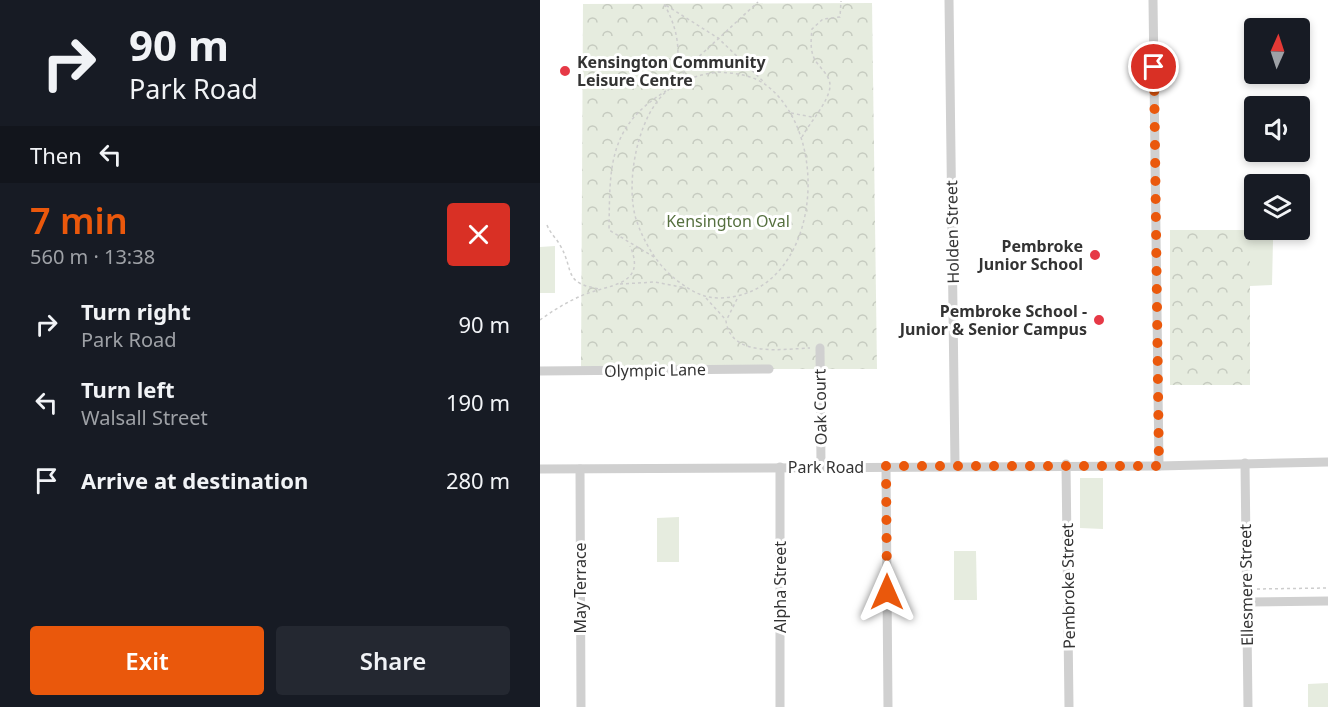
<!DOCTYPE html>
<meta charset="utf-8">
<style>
:root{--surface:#171b24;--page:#242831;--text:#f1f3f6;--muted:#9ea1a6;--accent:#ea580c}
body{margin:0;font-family:"Noto Sans",sans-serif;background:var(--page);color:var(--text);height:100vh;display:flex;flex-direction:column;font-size:22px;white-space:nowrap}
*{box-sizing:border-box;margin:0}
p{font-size:20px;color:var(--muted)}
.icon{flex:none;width:33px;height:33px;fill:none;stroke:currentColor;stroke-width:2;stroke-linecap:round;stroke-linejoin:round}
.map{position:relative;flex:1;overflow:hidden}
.drawer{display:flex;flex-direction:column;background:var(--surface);width:540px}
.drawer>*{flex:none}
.guide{background:#171b24;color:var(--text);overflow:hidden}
.needle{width:39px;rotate:3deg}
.fabs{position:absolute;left:704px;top:18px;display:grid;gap:12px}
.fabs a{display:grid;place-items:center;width:66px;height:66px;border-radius:6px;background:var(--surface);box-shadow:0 3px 9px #0003;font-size:30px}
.pin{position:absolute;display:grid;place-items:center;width:51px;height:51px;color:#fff;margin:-26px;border:3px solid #fff;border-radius:50%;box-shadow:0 2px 6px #0007}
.me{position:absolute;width:66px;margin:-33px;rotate:0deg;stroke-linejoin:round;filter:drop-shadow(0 0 4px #0008)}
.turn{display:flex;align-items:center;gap:21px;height:126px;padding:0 30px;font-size:27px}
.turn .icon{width:78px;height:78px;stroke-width:2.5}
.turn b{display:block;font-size:42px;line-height:51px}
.then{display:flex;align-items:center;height:57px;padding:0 30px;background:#0003;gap:12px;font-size:22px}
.round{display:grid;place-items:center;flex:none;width:63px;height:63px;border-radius:6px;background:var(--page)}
.headline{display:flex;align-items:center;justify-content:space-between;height:102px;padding:0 30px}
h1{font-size:36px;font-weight:600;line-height:45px;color:var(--accent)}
.primary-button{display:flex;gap:12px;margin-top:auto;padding:12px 30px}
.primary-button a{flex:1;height:69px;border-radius:6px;background:var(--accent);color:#fff;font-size:24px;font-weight:600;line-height:69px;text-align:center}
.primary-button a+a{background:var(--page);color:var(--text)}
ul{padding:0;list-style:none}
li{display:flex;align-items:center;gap:18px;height:78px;padding:0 30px}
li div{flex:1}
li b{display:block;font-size:22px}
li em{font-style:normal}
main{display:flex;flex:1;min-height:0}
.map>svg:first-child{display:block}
.grass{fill:#e6ecdf}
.park{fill:url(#park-crowns)}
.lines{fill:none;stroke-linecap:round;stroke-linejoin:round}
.path{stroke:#cdcdcd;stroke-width:1.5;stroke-dasharray:3 3;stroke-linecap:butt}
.minor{stroke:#d0d0d0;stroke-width:9}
.route{stroke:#ea580c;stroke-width:10;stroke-dasharray:0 18}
.poi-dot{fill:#e63946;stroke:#fff;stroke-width:2}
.labels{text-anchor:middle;stroke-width:6;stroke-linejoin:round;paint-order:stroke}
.poi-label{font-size:16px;font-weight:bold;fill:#333;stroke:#fff;text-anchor:end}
.park-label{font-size:16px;fill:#56703f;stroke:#fff}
.street-label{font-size:16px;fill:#333;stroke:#fff}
</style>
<main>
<section class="drawer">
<div class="guide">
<div class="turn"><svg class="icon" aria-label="right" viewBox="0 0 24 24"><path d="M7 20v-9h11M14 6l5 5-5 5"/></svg><div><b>90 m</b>Park Road</div></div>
<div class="then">Then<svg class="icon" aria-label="left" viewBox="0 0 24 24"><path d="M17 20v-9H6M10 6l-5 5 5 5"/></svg></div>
</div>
<div class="headline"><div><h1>7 min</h1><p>560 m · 13:38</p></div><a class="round" style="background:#d93025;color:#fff"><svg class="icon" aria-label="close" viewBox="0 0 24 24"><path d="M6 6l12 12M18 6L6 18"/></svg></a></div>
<ul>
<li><svg class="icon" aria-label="right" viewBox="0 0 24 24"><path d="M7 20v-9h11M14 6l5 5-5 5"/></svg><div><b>Turn right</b><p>Park Road</p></div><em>90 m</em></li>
<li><svg class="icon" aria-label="left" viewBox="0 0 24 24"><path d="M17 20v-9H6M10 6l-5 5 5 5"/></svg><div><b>Turn left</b><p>Walsall Street</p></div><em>190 m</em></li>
<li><svg class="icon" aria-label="arrive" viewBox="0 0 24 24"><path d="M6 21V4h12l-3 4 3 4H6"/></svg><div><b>Arrive at destination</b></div><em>280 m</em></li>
</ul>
<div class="primary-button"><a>Exit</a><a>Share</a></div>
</section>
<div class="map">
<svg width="788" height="707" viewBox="0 0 788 707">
<defs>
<pattern id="park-crowns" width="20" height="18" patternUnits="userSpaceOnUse" patternTransform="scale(1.5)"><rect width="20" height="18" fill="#e6ecdf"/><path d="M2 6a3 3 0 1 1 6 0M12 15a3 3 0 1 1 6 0" fill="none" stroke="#c6cbc0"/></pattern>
</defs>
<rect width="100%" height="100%" fill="#fff"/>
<g class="grass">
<path d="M 710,240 L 733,240 L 732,285 L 710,286 Z"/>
<path d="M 15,246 L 15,293 L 0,293 L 0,247 Z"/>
<path d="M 540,478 L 563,478 L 563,529 L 540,528 Z"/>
<path d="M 139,517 L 139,562 L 117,562 L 117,518 Z"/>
<path d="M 414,551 L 436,551 L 437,600 L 414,600 Z"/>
<path d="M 788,683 L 788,707 L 768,707 L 768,684 Z"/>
</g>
<g class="park">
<path d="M 332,3 L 337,369 L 41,369 L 43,4 Z"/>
<rect x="630" y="230" width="80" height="155"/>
</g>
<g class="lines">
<g class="path">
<path d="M 178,72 C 194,73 213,75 226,85 C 295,137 279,297 179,298 C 164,298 153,292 142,284 C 120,269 106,247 97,222 C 84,186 97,111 131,88 C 145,79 162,74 178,72 Z"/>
<path d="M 131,87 L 152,63 L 218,2"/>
<path d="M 131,88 C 142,58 140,32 124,4 L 178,38 L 225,83"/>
<path d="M 251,113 L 272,117"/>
<path d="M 262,137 C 270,122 288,103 290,87 C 291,75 278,67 274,58 C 270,49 271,39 272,29 L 283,19 L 300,17 L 301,1"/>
<path d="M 7,225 C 10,233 16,238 20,245 C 35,271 22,283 60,289"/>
<path d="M 114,257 L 69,230 C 70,168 67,127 126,91"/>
<path d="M 80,284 L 115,282 L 146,288"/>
<path d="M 166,298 L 185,319"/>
<path d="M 197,299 L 186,321 C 191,358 242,349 270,348"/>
<path d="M 0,320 C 12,311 27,302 41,296 C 67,284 108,287 90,246"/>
<path d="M 717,589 L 788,588"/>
</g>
<g class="minor">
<path d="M 409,0 L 415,465"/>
<path d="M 613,0 L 619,466"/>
<path d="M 280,348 L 281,466"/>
<path d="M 0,371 L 229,369"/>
<path d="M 705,463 L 708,707"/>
<path d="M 526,464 L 529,707"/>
<path d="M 346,466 L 348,707"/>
<path d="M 0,469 L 619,466 L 788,462"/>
<path d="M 40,469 L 41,707"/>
<path d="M 707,602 L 788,601"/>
<path d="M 240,707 L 240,467"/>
</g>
</g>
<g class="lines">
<path class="route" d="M 347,592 L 346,466 L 619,466 L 614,67"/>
</g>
<g class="poi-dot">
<circle cx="25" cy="71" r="6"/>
<circle cx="555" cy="255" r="6"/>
<circle cx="559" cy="320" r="6"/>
</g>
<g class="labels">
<g class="poi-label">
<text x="37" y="68" text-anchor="start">Kensington Community<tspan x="37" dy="18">Leisure Centre</tspan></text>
<text x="543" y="252">Pembroke<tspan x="543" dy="18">Junior School</tspan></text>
<text x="547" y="317">Pembroke School -<tspan x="547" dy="18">Junior &amp; Senior Campus</tspan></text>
</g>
<g class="park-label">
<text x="188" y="227">Kensington Oval</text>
</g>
<g class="street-label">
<text transform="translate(412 232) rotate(-91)" y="6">Holden Street</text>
<text transform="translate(115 370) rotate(-1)" y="6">Olympic Lane</text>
<text transform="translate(280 407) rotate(-91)" y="6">Oak Court</text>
<text x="286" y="473">Park Road</text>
<text transform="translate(706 585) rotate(-91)" y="6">Ellesmere Street</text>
<text transform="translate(528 586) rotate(-91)" y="6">Pembroke Street</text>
<text transform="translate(240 587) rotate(-90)" y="6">Alpha Street</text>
<text transform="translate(40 588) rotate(-90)" y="6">May Terrace</text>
</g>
</g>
</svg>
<div class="fabs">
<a><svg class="needle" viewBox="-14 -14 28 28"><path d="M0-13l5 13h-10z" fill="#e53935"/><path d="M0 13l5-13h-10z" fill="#9ea1a6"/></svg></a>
<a><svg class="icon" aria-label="sound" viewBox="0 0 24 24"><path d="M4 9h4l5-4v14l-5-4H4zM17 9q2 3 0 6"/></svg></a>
<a><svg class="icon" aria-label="layers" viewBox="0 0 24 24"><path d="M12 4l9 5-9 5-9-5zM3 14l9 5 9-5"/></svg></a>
</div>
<div class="pin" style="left:614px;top:67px;background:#d93025"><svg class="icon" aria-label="arrive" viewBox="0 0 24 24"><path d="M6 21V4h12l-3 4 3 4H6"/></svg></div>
<svg class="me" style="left:347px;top:592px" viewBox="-20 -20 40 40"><path d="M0-17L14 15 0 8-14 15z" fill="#ea580c" stroke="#fff" stroke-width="4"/></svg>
</div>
</main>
